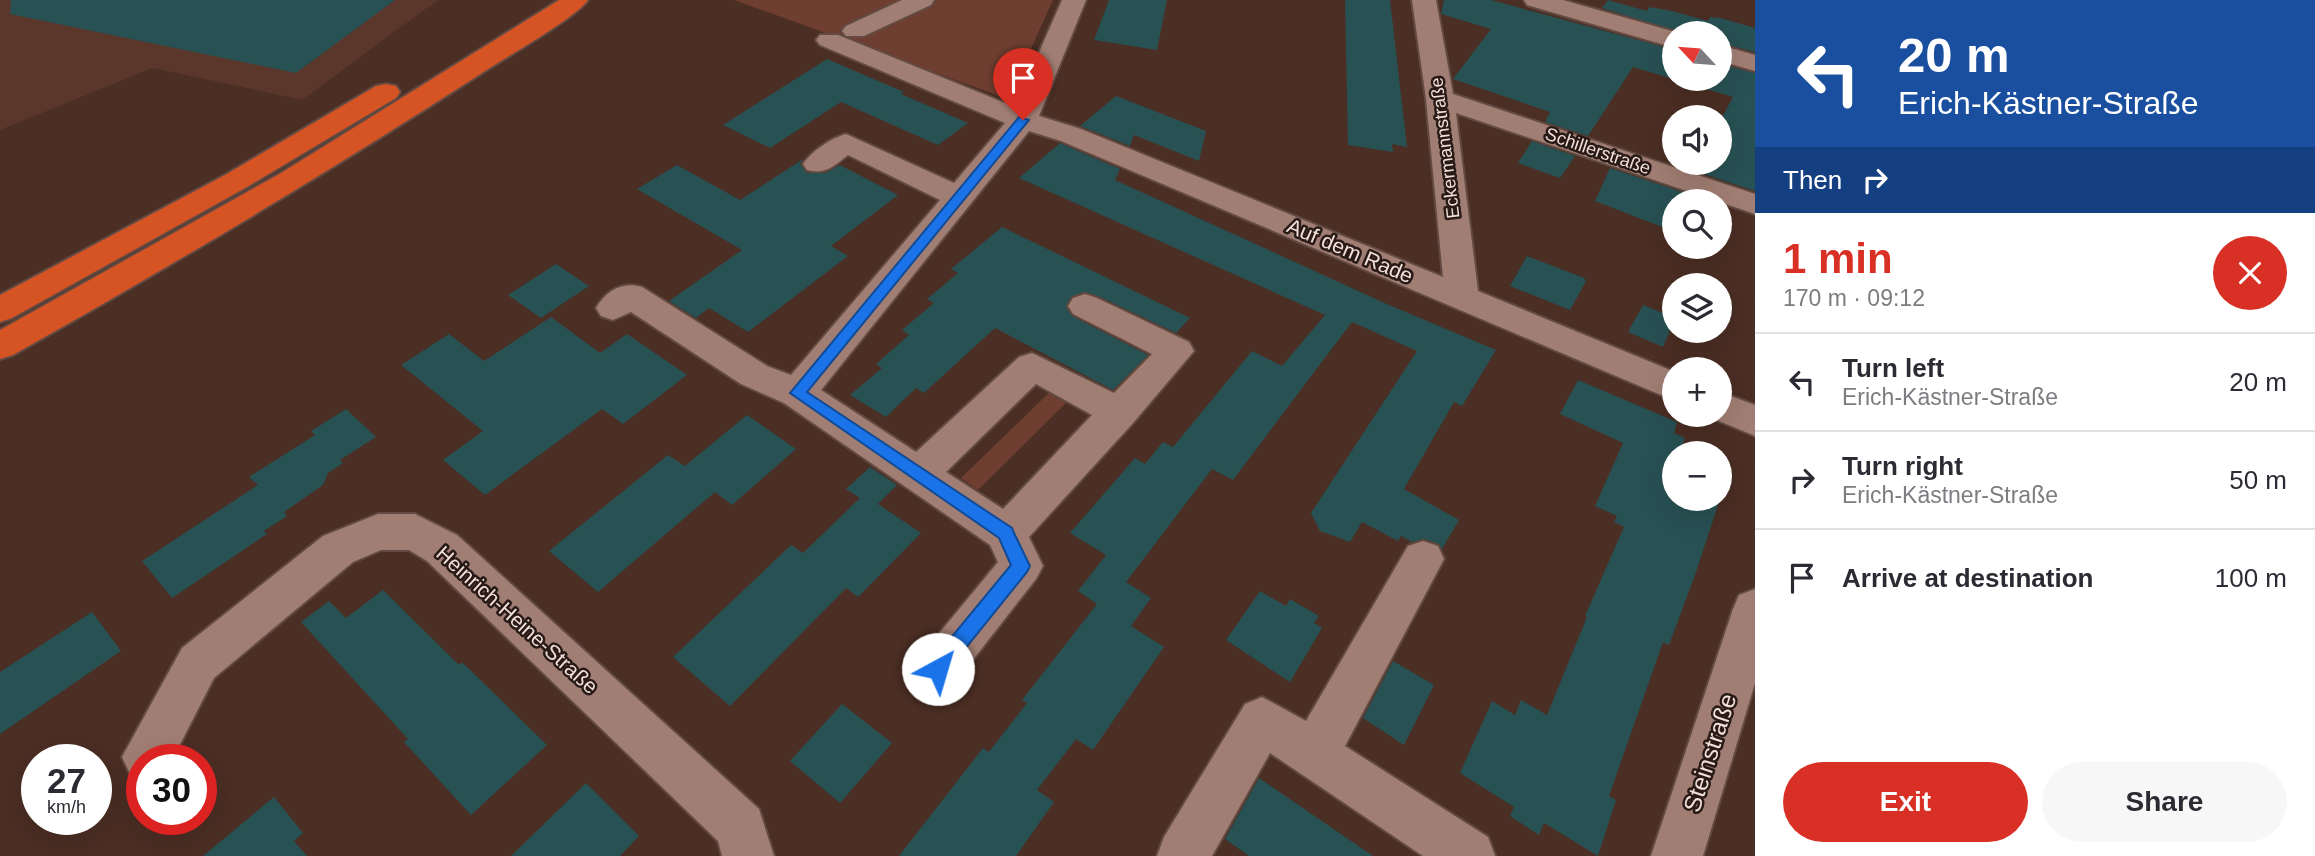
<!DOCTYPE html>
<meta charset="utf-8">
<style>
:root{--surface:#fff;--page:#f7f7f7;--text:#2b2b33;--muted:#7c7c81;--line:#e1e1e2;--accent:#d93025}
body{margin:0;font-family:Arial,sans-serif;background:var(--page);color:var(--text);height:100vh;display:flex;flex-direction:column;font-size:26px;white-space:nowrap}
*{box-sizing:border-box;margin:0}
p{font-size:23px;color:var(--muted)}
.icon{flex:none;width:38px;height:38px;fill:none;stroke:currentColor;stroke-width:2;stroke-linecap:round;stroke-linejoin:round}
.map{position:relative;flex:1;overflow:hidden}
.side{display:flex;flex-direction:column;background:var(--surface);width:560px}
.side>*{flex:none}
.hud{background:#1a4fa0;color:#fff;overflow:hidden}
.needle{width:46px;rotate:296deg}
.controls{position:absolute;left:1662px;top:21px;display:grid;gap:14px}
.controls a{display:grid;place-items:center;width:70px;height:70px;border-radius:50%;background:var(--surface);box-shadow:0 7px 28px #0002;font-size:35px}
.speed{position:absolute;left:21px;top:744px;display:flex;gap:14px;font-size:35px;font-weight:700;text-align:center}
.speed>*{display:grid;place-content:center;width:91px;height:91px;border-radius:50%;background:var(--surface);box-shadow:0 7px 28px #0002;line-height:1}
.speed small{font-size:18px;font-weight:400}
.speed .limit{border:10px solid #d22;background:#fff;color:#111}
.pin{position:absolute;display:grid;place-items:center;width:60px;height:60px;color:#fff;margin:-72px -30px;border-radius:50% 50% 50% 0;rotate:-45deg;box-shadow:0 0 7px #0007}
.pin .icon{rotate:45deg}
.me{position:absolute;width:77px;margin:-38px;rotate:39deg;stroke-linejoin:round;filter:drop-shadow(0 0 5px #0008)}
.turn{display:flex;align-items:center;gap:24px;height:147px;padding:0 28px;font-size:32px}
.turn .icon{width:91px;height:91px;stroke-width:2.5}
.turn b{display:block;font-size:49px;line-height:60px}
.then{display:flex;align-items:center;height:66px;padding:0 28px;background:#0003;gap:14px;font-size:26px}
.round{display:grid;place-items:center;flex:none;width:74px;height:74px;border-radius:37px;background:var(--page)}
.headline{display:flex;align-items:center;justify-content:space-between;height:119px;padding:0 28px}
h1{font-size:42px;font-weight:600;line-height:52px;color:var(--accent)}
.button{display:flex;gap:14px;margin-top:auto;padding:14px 28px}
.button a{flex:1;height:80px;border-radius:42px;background:var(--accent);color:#fff;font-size:28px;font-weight:600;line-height:80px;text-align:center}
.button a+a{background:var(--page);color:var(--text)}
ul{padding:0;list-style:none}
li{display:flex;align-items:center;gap:21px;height:98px;padding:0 28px;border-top:2px solid var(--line)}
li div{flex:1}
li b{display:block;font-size:26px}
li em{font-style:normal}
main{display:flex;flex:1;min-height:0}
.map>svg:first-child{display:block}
.built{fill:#5a362b}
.green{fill:#6e3f30}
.building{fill:#285153}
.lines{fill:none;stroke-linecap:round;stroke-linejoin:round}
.minor-casing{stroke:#624a42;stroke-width:4}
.highway-casing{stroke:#624a42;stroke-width:4}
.minor{fill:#a17e73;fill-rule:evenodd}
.highway{fill:#d65324;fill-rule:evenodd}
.route{fill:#1a73e8;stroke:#114b97;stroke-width:2}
.labels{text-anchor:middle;stroke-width:5;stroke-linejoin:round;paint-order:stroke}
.far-street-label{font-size:18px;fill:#f2dfd8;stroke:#281a16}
.street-label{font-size:21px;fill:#f2dfd8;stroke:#281a16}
.near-street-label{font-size:24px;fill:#f2dfd8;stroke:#281a16}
</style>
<main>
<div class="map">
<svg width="1755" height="856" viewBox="0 0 1755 856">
<rect width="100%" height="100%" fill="#4b2e24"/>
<path class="built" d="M 0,0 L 438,0 L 302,100 L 153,68 L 0,130 Z"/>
<g class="green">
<path d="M 734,0 L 1053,0 L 1008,99 Z"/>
<path d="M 1054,388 L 1071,398 L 978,490 L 961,478 Z"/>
</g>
<g class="building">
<path d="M 11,0 L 395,0 L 296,73 L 10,14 Z"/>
<path d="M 1109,0 L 1167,0 L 1157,50 L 1094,40 Z"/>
<path d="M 1345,0 L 1390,0 L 1407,147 L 1392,144 L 1393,152 L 1348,145 Z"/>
<path d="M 1444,0 L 1491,0 L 1675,50 L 1675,79 L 1720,79 L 1720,64 L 1755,73 L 1755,191 L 1676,165 L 1720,163 L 1720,121 L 1733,97 L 1633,67 L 1588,136 L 1545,122 L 1550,112 L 1453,79 L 1491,29 L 1441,14 Z"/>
<path d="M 1608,0 L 1647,11 L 1649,7 L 1672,11 L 1708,21 L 1710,17 L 1720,18 L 1755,28 L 1755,52 L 1720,43 L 1720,33 L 1682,33 L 1602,8 Z"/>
<path d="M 827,59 L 904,92 L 901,94 L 968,123 L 938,145 L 841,102 L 770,148 L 723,125 Z"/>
<path d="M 1116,96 L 1206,131 L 1199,161 L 1134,135 L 1130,146 L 1080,126 Z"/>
<path d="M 1532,141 L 1575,156 L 1560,178 L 1518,163 Z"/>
<path d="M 1060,143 L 1120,169 L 1115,180 L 1389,305 L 1496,350 L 1462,406 L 1454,402 L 1404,489 L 1459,520 L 1442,549 L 1439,544 L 1424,539 L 1412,542 L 1401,536 L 1398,541 L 1362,522 L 1350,542 L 1320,531 L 1311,513 L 1417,351 L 1352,322 L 1233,480 L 1212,469 L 1126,582 L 1151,598 L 1131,626 L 1164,647 L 1093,750 L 1076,739 L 1037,790 L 1054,802 L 1016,856 L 899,856 L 983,748 L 989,752 L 1027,703 L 1022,700 L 1097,604 L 1078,591 L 1106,555 L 1070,533 L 1135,458 L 1145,464 L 1163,442 L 1173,447 L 1252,351 L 1282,366 L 1325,315 L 1019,178 Z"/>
<path d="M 803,159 L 800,164 L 807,173 L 825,173 L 840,165 L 898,195 L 831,246 L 848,256 L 748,332 L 709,308 L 696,318 L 669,301 L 742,250 L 637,189 L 677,165 L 740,200 Z"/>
<path d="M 1610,168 L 1709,201 L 1675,201 L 1675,232 L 1595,201 Z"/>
<path d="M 1002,227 L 1190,318 L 1176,333 L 1098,296 L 1084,292 L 1071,297 L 1066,307 L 1072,316 L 1148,355 L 1113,390 L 995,328 L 924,393 L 916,388 L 886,417 L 850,395 L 882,368 L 876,364 L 909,335 L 902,330 L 934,303 L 927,299 L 958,273 L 951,269 Z"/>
<path d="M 1527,256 L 1584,278 L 1586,281 L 1570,310 L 1510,286 Z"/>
<path d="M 556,264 L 589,286 L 541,318 L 508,295 Z"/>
<path d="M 1643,305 L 1675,318 L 1663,347 L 1628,332 Z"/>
<path d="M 551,317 L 600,353 L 627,334 L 687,375 L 623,424 L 602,409 L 485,495 L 443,460 L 483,431 L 401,365 L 449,334 L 484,361 Z"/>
<path d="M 1578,380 L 1677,422 L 1674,433 L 1685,438 L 1679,453 L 1675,453 L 1675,499 L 1720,499 L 1695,575 L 1669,645 L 1663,642 L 1609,796 L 1616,800 L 1598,856 L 1544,823 L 1539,835 L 1510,816 L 1514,807 L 1460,773 L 1492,701 L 1515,715 L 1521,700 L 1547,715 L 1587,617 L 1585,616 L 1624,527 L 1614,522 L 1617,516 L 1595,506 L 1623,443 L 1560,414 Z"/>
<path d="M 346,409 L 376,437 L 340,460 L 343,463 L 328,473 L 323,485 L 284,512 L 287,516 L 264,531 L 267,534 L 172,598 L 142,561 L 258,485 L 249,477 L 315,435 L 311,431 Z"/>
<path d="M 747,415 L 796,449 L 732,505 L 715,492 L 598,592 L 549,551 L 668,455 L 685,466 Z"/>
<path d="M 870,467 L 897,485 L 878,504 L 921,533 L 858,597 L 846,588 L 730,706 L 673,657 L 791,545 L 803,553 L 860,498 L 846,489 Z"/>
<path d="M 383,590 L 459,665 L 462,662 L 547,745 L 471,815 L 404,742 L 408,739 L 301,622 L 329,601 L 346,618 Z"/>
<path d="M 1260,591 L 1286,606 L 1290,599 L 1319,616 L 1314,623 L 1322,628 L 1290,682 L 1226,640 Z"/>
<path d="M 92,612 L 121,651 L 0,734 L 0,672 Z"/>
<path d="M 1393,661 L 1434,685 L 1404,745 L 1363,718 Z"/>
<path d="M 842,704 L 892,743 L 840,803 L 790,761 Z"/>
<path d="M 1259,778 L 1373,856 L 1249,856 L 1225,839 Z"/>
<path d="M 586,783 L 639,836 L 620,856 L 511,856 Z"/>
<path d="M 274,797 L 303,833 L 294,841 L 307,856 L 203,856 Z"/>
</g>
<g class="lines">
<g class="minor-casing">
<g id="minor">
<path d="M 902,0 L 934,0 L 931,5 L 864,36 L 846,36 L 842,31 L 846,26 Z"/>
<path d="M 1062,0 L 1086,0 L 1039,116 L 1081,129 L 1443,277 L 1426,99 L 1412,0 L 1436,0 L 1453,94 L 1755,194 L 1755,214 L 1456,113 L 1478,291 L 1675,372 L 1675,401 L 1061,141 L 1029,131 L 821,390 L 916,452 L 1019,357 L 1032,353 L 1114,393 L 1152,354 L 1073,314 L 1068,306 L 1073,298 L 1085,294 L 1097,298 L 1189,342 L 1194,351 L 1133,423 L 1029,537 L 1043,566 L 1036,579 L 954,684 L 938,691 L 922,684 L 915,669 L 922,654 L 998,562 L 990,545 L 784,403 L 741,384 L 631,312 L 613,320 L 601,316 L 596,308 C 606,291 622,281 642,287 L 767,366 L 791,375 L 940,200 L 848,155 C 834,166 826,175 807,170 L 803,164 C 812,151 831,138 846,134 L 954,183 L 1005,123 L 820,45 L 816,40 L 820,35 L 838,35 L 1015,107 ZM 1036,384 L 1092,415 L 1003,509 L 946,472 Z"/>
<path d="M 1524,0 L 1563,0 L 1679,33 L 1675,33 L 1675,48 L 1527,5 Z"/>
<path d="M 1720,45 L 1755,55 L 1755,71 L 1720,61 Z"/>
<path d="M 1720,392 L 1755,405 L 1755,436 L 1707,416 L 1720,415 Z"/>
<path d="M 378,514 L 415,514 L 457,535 L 759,809 L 774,856 L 722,856 L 718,841 L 427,561 L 409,550 L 381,550 L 353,562 L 214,678 L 172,760 L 142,760 L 142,779 L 130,774 L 122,757 L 182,648 L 323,536 Z"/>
<path d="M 1423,541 L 1438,546 L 1444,559 L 1345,746 L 1488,837 L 1495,856 L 1423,856 L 1270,753 L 1212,856 L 1157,856 L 1164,837 L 1245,704 L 1262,697 L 1306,721 L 1408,546 Z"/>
<path d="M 1755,589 L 1755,683 L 1703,856 L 1651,856 L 1733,609 L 1739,595 Z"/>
</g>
</g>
<g class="highway-casing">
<g id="highway">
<path d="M 559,0 L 588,0 C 576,18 501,60 479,75 C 326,174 171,266 13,355 L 0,359 L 0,330 L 281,173 Z"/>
<path d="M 386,84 L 396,86 L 400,92 L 396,98 L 247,187 L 12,318 L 0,322 L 0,295 L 225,175 L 376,86 Z"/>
</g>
</g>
<use href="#minor" class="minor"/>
<use href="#highway" class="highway"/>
</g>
<path class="route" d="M 1019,117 L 1029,120 L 807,392 L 1012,528 L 1014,533 L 1030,566 L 1027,572 L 944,675 L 938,678 L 931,675 L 928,669 L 931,662 L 1011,565 L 999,538 L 790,393 Z"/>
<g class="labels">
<g class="far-street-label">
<text transform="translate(1445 148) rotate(-97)" y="6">Eckermannstraße</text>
<text transform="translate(1598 151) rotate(19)" y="6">Schillerstraße</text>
</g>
<g class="street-label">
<text transform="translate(1350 251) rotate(23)" y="7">Auf dem Rade</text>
<text transform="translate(517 620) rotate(42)" y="7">Heinrich-Heine-Straße</text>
</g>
<g class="near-street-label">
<text transform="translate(1710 753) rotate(-72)" y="8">Steinstraße</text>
</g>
</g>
</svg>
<div class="controls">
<a><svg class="needle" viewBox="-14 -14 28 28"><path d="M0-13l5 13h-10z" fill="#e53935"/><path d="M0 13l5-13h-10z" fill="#7c7c81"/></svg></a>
<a><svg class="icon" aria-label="sound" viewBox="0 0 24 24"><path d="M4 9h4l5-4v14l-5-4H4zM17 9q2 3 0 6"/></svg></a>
<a><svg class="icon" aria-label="search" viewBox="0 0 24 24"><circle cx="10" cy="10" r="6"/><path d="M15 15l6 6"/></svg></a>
<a><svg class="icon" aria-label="layers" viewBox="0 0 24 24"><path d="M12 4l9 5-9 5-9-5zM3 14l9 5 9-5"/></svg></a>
<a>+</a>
<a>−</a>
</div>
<div class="speed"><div>27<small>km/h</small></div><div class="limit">30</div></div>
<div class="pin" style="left:1023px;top:120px;background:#d93025"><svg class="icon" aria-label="arrive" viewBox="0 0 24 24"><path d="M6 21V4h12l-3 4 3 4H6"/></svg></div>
<svg class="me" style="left:938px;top:669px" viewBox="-20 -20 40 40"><circle r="19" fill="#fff"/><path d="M0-13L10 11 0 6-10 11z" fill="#1a73e8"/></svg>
</div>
<section class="side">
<div class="hud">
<div class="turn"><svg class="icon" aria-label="left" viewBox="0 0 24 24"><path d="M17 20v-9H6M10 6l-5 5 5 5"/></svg><div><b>20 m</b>Erich-Kästner-Straße</div></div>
<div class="then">Then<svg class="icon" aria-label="right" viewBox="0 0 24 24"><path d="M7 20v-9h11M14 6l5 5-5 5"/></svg></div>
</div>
<div class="headline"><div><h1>1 min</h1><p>170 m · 09:12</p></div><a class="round" style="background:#d93025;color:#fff"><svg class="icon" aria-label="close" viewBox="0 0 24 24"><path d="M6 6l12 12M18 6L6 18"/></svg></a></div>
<ul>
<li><svg class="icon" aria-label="left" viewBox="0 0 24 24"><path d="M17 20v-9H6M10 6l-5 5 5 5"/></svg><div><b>Turn left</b><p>Erich-Kästner-Straße</p></div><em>20 m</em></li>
<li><svg class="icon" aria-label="right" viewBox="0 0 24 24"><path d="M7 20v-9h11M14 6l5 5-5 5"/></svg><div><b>Turn right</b><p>Erich-Kästner-Straße</p></div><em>50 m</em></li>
<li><svg class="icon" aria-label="arrive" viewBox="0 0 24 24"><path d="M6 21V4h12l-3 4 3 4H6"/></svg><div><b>Arrive at destination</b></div><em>100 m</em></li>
</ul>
<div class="button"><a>Exit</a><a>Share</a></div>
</section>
</main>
